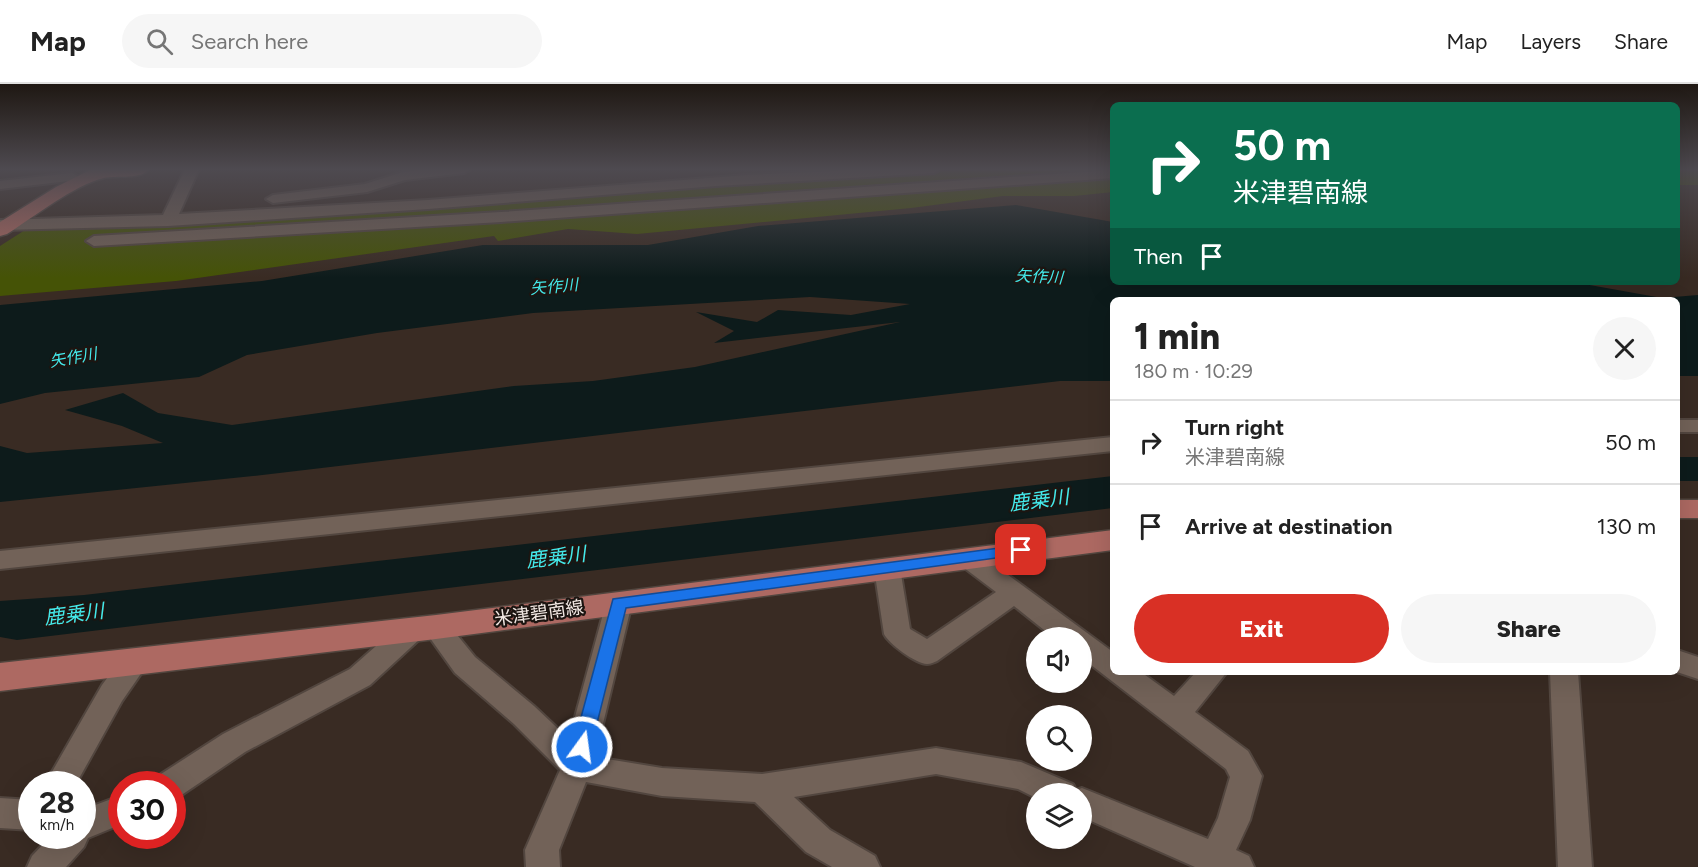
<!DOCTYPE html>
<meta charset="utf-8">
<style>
:root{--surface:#fff;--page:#f6f6f6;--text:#222;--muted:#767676;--line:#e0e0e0;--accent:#d93025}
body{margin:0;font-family:Figtree,"Noto Sans JP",sans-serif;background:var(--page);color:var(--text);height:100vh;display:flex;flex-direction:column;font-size:22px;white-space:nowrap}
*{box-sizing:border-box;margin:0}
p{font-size:20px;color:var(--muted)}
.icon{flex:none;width:33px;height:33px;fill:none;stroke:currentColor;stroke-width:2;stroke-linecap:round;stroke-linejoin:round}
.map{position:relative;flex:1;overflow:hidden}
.side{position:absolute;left:1110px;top:213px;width:570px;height:378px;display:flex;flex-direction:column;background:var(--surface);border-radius:9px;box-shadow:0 6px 24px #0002}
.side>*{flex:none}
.guide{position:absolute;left:1110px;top:18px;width:570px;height:183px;border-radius:9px;box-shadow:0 6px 24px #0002;background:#0b6e4f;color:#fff;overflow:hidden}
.buttons{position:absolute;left:1026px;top:543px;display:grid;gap:12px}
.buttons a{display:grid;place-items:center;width:66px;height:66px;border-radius:50%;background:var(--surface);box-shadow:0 6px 24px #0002;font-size:30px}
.speed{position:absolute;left:18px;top:687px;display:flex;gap:12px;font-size:30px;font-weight:700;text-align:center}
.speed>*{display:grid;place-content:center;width:78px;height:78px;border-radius:50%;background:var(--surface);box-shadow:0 6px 24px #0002;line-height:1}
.speed small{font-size:15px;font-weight:400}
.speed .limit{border:9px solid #d22;background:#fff;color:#111}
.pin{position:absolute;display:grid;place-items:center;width:51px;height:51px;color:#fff;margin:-26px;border-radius:12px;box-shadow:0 3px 9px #0006}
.me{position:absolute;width:66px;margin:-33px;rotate:14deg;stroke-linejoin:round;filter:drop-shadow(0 0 4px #0008)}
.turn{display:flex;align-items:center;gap:21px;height:126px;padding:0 24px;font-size:27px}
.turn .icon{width:78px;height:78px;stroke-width:2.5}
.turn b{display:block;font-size:42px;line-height:51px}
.then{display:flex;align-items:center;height:57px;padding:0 24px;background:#0003;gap:12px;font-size:22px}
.round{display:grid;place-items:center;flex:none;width:63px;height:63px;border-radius:32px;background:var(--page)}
.headline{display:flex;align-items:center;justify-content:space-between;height:102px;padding:0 24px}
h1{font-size:36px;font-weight:800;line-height:45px}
.primary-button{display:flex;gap:12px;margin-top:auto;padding:12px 24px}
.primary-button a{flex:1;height:69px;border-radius:36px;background:var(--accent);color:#fff;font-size:24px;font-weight:800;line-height:69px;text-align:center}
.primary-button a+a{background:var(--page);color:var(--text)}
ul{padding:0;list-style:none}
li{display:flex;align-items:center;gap:18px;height:84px;padding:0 24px;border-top:2px solid var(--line)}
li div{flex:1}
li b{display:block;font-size:22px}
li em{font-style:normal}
header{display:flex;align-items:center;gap:36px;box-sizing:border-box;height:84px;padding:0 30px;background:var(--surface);border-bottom:2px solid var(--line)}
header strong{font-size:28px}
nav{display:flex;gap:33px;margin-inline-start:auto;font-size:21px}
.search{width:420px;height:54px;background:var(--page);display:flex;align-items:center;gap:15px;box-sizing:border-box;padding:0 21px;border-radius:33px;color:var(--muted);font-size:22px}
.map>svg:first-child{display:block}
.green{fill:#455306}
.water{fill:#0d1b1b}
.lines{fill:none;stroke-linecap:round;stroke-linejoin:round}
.minor-casing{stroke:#52463f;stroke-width:4}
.major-casing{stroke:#52463f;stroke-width:3}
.minor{fill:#726258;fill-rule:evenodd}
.major{fill:#ad6962;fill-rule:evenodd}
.route{fill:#1a73e8;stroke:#114b97;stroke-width:1.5}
.labels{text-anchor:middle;stroke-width:4.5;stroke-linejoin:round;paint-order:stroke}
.far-water-label{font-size:16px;font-style:italic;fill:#44e9ea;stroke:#1c1511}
.street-label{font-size:18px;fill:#f1e7e2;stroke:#1c1511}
.water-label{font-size:20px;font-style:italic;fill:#44e9ea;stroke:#1c1511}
</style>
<header>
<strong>Map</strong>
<div class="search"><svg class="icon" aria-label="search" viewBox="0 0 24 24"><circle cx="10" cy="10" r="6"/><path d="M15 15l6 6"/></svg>Search here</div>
<nav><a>Map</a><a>Layers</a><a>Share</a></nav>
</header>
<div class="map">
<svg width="1698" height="783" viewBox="0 0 1698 783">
<rect width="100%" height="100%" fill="#392b23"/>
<g class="green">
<path d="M 969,85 L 1113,85 L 1113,108 L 1074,112 L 1003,112 L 911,124 L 637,150 L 568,145 L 498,157 L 494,152 L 176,197 L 0,212 L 0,162 L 25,146 L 556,114 Z"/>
<rect x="1677" y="85" width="21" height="16"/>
</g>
<g class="water">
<path d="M 1016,121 L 1113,138 L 1113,198 L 1573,198 L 1662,214 L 1698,211 L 1698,292 L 1677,292 L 1677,216 L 1113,216 L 1113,297 L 1060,297 L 253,392 L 0,418 L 0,362 L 27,369 L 163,359 L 122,342 L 65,326 L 123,309 L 158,329 L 232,341 L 514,302 L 593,297 L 695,283 L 900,238 L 714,259 L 734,247 L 696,228 L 757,238 L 778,226 L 851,231 L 910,220 L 810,213 L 533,229 L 377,249 L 247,271 L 199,293 L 45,309 L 0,320 L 0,221 L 262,197 L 483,161 L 648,161 L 758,142 Z"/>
<rect x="1677" y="373" width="21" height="24"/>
<path d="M 1113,392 L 1113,424 L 17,556 L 0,553 L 0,517 L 84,511 Z"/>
</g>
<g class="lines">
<g class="minor-casing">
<g id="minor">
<path d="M 185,85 L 199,85 L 179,130 L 428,116 L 747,91 L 879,85 L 941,85 L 934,89 L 716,102 L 428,125 L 168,142 L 0,146 L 0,136 L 163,131 Z"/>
<path d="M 431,85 L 471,85 L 464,89 L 405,96 L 367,108 L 273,119 L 266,115 L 273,111 L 365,100 L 403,88 Z"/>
<path d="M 1113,86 L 1113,94 L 501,138 L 94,162 L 86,157 L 94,152 L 501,128 Z"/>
<path d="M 72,89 L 79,93 L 77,96 L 0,105 L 0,97 Z"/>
<rect x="1677" y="336" width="21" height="12"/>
<path d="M 1113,353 L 1113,367 L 0,485 L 0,467 Z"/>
<path d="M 968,465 L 977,468 L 1113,568 L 1113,588 L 1141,588 L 1174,612 L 1196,588 L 1227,588 L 1195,628 L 1248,667 L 1262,692 L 1250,736 L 1236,766 L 1249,772 L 1254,783 L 1195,783 L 1082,733 L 1082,710 L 1036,710 L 1036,714 L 1018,705 L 936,690 L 794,713 L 830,746 L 875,772 L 880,783 L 832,783 L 806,768 L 755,718 L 662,712 L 586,698 L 559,766 L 560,783 L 526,783 L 525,766 L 560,686 L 514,640 L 455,589 L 425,547 L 422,553 L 370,601 L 245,668 L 183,710 L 172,714 L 172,700 L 156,700 L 161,690 L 223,650 L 350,585 L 402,539 L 412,536 L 422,539 L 423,542 L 427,536 L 436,533 L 445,536 L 475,573 L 534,622 L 569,655 L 606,519 L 610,512 L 619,509 L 628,512 L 632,519 L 595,673 L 662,684 L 762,690 L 936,664 L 1021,678 L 1073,700 L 1076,706 L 1082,704 L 1208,755 L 1218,734 L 1230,693 L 1226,685 L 1082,574 L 1082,554 L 1054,554 L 1014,522 L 937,577 C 934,578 931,580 927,580 C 916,580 888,559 884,550 L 874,484 L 878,478 L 887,475 L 896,478 L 900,484 L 910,545 L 927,555 L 996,508 L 959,480 L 956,474 L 959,468 Z"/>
<path d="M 1677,566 L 1698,573 L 1698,595 L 1677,588 Z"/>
<path d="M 135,567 L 145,570 L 149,578 L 122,617 L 76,700 L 45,700 L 102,601 L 125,570 Z"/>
<path d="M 1550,588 L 1578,588 L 1592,783 L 1558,783 Z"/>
<path d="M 122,711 L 122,740 L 88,754 L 84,763 L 66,783 L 27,783 L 32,772 L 51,752 L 82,752 L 82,726 Z"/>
<path d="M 0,714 L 32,716 L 32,746 L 0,744 Z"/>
</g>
</g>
<g class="major-casing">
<g id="major">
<path d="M 92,85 L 149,85 C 141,96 117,91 104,94 C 74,101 34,133 7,150 L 0,152 L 0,138 L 56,103 Z"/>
<rect x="1677" y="416" width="21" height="18"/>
<path d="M 1113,446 L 1113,466 L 436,555 L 0,607 L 0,579 L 436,531 Z"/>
</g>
</g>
<use href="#minor" class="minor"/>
<use href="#major" class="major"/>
</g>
<linearGradient id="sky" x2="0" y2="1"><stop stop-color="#1f1813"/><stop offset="0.44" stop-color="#4e4a50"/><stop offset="1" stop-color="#4e4a50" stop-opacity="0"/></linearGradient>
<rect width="1698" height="194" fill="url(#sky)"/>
<path class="route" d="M 1021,461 L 1029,466 L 1026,470 L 626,524 L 591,663 L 589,668 L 582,671 L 576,668 L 573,663 L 613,515 Z"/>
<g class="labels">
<g class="far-water-label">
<text transform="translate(1039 192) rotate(3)" y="6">矢作川</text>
<text transform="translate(554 202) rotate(-5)" y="6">矢作川</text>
<text transform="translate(73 273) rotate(-10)" y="6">矢作川</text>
</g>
<g class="street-label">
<text transform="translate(539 529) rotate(-8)" y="6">米津碧南線</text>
</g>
<g class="water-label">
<text transform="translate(1039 416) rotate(-7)" y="7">鹿乗川</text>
<text transform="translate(556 473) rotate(-7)" y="7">鹿乗川</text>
<text transform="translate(74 530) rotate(-7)" y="7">鹿乗川</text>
</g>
</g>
</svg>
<div class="buttons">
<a><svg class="icon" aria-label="sound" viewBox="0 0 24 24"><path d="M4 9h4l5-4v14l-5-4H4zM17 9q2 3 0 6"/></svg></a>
<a><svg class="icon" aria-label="search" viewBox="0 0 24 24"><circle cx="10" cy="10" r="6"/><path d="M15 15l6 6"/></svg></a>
<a><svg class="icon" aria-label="layers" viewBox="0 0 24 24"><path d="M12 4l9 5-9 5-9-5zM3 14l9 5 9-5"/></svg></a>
</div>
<div class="speed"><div>28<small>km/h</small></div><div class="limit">30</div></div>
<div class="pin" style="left:1021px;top:466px;background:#d93025"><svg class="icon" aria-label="arrive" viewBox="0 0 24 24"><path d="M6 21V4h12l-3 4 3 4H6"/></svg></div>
<svg class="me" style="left:582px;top:663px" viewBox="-20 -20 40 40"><circle r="17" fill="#1a73e8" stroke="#fff" stroke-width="3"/><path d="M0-11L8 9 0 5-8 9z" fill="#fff"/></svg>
<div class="guide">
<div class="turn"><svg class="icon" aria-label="right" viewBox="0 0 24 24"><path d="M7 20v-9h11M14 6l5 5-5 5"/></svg><div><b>50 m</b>米津碧南線</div></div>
<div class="then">Then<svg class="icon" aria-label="arrive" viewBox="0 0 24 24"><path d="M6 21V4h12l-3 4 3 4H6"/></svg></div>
</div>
<section class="side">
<div class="headline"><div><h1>1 min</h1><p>180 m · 10:29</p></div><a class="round"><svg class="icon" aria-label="close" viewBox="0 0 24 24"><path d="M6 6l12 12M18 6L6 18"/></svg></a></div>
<ul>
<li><svg class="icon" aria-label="right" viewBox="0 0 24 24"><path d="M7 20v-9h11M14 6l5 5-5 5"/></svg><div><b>Turn right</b><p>米津碧南線</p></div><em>50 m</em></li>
<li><svg class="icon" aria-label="arrive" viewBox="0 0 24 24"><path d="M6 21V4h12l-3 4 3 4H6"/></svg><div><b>Arrive at destination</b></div><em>130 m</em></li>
</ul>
<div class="primary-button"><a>Exit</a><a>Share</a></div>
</section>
</div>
